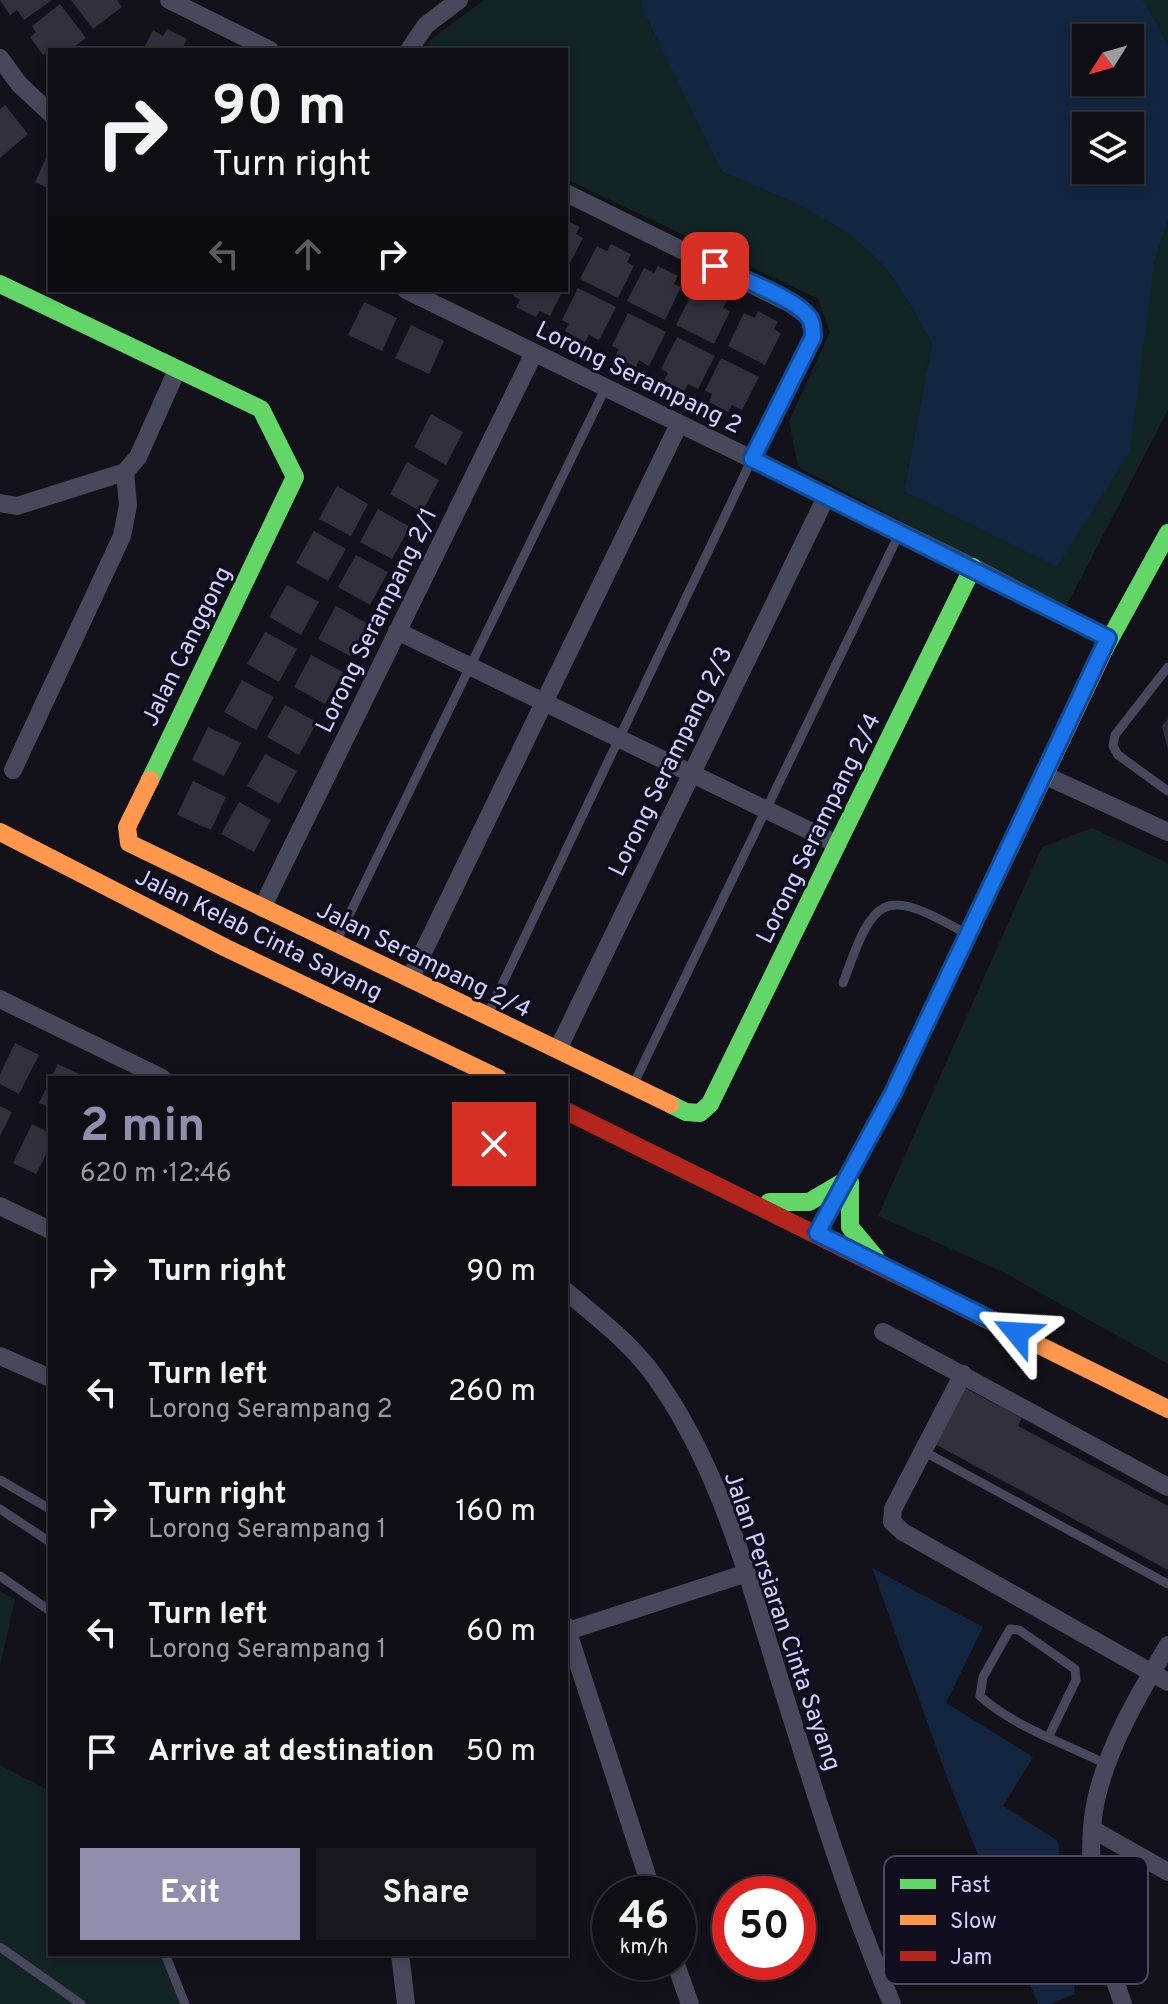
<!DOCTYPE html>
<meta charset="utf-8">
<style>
:root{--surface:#0e0e14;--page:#17171d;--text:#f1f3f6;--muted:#9b9ca0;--line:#2e2e34;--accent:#908eac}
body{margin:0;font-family:Overpass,sans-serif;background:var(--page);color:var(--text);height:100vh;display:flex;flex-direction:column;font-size:30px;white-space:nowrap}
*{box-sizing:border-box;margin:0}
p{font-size:26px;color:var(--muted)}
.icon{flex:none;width:44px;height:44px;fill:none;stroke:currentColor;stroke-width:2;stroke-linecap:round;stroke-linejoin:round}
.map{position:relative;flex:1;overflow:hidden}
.drawer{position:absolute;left:48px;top:1076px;width:520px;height:880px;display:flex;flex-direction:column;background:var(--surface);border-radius:0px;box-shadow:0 4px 12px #0003,0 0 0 2px var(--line)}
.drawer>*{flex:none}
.hud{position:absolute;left:48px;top:48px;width:520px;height:244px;border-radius:0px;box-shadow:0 4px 12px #0003,0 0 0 2px var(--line);background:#0e0e14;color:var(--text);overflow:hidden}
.needle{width:52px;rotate:233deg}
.controls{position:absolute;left:1072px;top:24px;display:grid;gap:16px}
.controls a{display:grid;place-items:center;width:72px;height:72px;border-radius:0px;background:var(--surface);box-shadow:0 4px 12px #0003,0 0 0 2px var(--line);font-size:40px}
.speed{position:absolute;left:592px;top:1876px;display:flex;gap:16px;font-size:40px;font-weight:700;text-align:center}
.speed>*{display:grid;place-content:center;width:104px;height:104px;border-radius:50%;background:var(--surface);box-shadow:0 4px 12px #0003,0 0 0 2px var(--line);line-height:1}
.speed small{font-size:20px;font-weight:400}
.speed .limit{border:12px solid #d22;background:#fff;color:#111}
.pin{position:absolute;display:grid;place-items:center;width:68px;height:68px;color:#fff;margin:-34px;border-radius:16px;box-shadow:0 4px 12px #0006}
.me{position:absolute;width:88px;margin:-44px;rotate:297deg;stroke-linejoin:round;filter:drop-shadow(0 0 6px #0008)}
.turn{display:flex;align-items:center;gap:28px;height:168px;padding:0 32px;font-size:36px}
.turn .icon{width:104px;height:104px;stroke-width:2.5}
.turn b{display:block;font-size:56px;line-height:68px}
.lanes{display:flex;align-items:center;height:76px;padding:0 32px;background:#0003;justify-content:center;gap:40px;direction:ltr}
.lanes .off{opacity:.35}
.round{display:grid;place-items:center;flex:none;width:84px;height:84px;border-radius:0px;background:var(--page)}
.headline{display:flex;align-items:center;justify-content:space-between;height:136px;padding:0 32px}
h1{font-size:48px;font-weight:700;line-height:60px;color:var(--accent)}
.primary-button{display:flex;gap:16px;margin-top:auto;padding:16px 32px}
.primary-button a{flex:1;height:92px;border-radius:0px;background:var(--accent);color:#fff;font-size:32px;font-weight:700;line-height:92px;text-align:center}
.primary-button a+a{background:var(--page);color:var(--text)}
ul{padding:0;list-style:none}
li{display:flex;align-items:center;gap:24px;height:120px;padding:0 32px}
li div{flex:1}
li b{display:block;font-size:30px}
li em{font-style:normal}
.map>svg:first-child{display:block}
.green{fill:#122424}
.water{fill:#12263f;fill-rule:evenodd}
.building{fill:#31303c}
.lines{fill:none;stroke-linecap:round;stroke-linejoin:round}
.lane{stroke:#47485b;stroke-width:9}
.street{stroke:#47485b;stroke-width:18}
.fast{stroke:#63d668;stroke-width:18}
.slow{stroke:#ff974d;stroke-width:18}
.jam{stroke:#b3261e;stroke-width:18}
.route-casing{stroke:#114b97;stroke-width:20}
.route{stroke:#1a73e8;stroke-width:14}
.labels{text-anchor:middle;stroke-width:6;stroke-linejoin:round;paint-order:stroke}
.street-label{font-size:24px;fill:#d3d0fb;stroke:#100e1e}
.key{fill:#100e1e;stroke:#4a4860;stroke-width:2}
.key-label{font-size:22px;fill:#d3d0fb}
</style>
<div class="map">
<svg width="1168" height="2004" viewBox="0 0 1168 2004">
<rect width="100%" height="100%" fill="#13121a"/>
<g class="green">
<path d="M 484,0 L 642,0 L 641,7 L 722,172 C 776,195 836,216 878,260 C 901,284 915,315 932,343 L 904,491 L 1154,264 L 1168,221 L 1168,410 L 1066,607 L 798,467 L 789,421 L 830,332 L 818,299 L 566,179 L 566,50 L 425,50 L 429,41 Z"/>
<path d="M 1143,0 L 1168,0 L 1168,43 Z"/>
<path d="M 1092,828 L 1168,863 L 1168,1364 L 1005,1273 L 878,1216 L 1042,847 Z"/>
<path d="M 0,1592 L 15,1599 L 0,1666 Z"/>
<path d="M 0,1765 L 50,1791 L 50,1954 L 160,1954 L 181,2004 L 0,2004 Z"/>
</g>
<g class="water">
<path d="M 642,0 L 1143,0 L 1168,43 L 1168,221 L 1154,264 L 1130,451 L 1057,567 L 904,491 L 932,343 C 915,315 901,284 878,260 C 835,216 776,195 722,172 L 641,7 ZM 1086,38 L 1130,38 L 1130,82 L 1086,82 ZM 1086,126 L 1130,126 L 1130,170 L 1086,170 Z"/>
<path d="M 872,1568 L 983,1627 L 946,1703 L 1033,1757 L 1003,1806 L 1058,1841 L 1075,1994 L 1050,2004 L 1038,2004 L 948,1780 Z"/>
</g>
<g class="building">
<path d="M 0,0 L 52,0 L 24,20 L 17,10 L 10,15 Z"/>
<path d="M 71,0 L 117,0 L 122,7 L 93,29 Z"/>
<path d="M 60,4 L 86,38 L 70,50 L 50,50 L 43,55 L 30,37 L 36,32 L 32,26 Z"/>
<path d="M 167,29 L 187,39 L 183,47 L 190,50 L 143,50 L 153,30 L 163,36 Z"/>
<path d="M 5,105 L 28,134 L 0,158 L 0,109 Z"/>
<path d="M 50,149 L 50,189 L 35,182 Z"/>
<path d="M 566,220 L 580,227 L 576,234 L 583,238 L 566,271 Z"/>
<path d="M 611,244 L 631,254 L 627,262 L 634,266 L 618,298 L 580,279 L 597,246 L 607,251 Z"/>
<path d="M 658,266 L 678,276 L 674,284 L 681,287 L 665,320 L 627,301 L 644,268 L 654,273 Z"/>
<path d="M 578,288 L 616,307 L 599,340 L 589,335 L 585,342 L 565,331 L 569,324 L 562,320 Z"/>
<path d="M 516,290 L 563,290 L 550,316 L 540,311 L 536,317 L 516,307 L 520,300 L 513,296 Z"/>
<path d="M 707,290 L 727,300 L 723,308 L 730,311 L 714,344 L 676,325 L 693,291 L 703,297 Z"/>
<path d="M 364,302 L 397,318 L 382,351 L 348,335 Z"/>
<path d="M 758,311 L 778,322 L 774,329 L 781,333 L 765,365 L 728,346 L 744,313 L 755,318 Z"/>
<path d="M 628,313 L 666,332 L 649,366 L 639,360 L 636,367 L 615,357 L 619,349 L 612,346 Z"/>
<path d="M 411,325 L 444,341 L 429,374 L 395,358 Z"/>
<path d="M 677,337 L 715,356 L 698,389 L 688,384 L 684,391 L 664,380 L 668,373 L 661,369 Z"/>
<path d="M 721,358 L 759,377 L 742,410 L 732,405 L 728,412 L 709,402 L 712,394 L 705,391 Z"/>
<path d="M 431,414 L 463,432 L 446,465 L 414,447 Z"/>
<path d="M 407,462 L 439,480 L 422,512 L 390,494 Z"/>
<path d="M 337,486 L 368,504 L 351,536 L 319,519 Z"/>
<path d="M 378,509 L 410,527 L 392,559 L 360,542 Z"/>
<path d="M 314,531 L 346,549 L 328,581 L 296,563 Z"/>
<path d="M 356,555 L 388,572 L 370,605 L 338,587 Z"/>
<path d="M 287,585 L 319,602 L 301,635 L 269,617 Z"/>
<path d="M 336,606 L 368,624 L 350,656 L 318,639 Z"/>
<path d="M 265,632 L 297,649 L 279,682 L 247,664 Z"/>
<path d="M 311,655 L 343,672 L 325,704 L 294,687 Z"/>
<path d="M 242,680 L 274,697 L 256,730 L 224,712 Z"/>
<path d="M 285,705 L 317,722 L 299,755 L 267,737 Z"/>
<path d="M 1168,719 L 1168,750 L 1162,726 Z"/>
<path d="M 208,727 L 241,743 L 224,776 L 192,760 Z"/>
<path d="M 265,754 L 297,771 L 279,804 L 247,786 Z"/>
<path d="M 193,781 L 226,797 L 211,830 L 177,815 Z"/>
<path d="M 239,802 L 271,820 L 254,852 L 221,834 Z"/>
<path d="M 15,1043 L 39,1055 L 19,1094 L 0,1084 L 0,1074 Z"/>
<path d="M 58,1064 L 81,1075 L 80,1078 L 51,1078 Z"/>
<path d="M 50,1080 L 50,1108 L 39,1103 Z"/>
<path d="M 0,1106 L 12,1112 L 0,1136 Z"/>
<path d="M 32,1124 L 50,1133 L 50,1147 L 36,1174 L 13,1163 Z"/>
<path d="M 963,1387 L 1022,1418 L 1018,1426 L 1168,1506 L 1168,1570 L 933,1443 Z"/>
</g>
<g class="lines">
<g class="lane">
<path d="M 1168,667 L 1115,735 L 1113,746 L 1118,755 L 1168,791"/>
<path d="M 337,940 L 605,389"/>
<path d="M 843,983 C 874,897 881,885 965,933"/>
<path d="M 488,1014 L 752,459"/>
<path d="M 634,1083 L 900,532"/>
<path d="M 923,1451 L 1168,1584"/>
<path d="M 0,1480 L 50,1509"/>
<path d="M 0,1509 L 50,1542"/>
<path d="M 0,1576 L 50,1611"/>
<path d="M 1049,1736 L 1076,1680 L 1075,1669 L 1019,1630 L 1010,1629 L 983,1677 L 980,1696 C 1014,1727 1066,1744 1106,1764"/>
<path d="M 0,1947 L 81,2004"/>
<path d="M 165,1954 L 185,2004"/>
</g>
<g class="street">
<path d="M 169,0 L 270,50"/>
<path d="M 409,50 L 426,25 L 459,0"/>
<path d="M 0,58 L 19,84 L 50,113"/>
<path d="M 566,193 L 791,304 L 811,319 L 813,337 L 752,459"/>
<path d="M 406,290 L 973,567 L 1108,638"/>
<path d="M 0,503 L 17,506 L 125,472 L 138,457 L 177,370"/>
<path d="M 397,631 L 837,844"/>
<path d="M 13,770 L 122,536 L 128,505 L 125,472"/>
<path d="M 1044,775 L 1168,832"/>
<path d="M 262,908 L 534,353"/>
<path d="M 410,979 L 679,424"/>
<path d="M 0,999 L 162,1078"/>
<path d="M 558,1049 L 827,495"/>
<path d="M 0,1206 L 50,1230"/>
<path d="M 566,1291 C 595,1316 626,1339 650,1370 C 716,1458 745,1567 777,1671 C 812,1783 846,1896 892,2004"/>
<path d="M 883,1332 L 1168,1487"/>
<path d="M 0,1356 L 50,1378"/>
<path d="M 963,1374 L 893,1509 L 892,1522 L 903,1532 L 1168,1682"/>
<path d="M 566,1626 L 653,1894"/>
<path d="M 568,1631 L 747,1573"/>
<path d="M 1094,1830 L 1168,1872"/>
<path d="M 400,1954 L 406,2004"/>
<path d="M 675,1962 L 690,2004"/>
<path d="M 1123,2004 C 1100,1941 1082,1867 1096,1800 C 1108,1746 1140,1692 1168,1645"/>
</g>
<g class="fast">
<path d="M 0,284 L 261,409 L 295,477 L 150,780"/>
<path d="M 1105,648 L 1168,533"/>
<path d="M 670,1104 L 686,1112 L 700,1113 L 710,1104 L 973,567"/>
<path d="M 850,1182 L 850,1227 L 875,1257"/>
<path d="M 769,1202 L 809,1202 L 843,1182"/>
</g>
<g class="slow">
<path d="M 150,780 L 127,827 L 129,843 L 670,1104"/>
<path d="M 0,832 L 226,948 L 498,1078"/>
<path d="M 817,1233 L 893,1093 L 1105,648"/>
<path d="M 978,1315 L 1168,1409"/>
</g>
<path class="jam" d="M 566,1111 L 978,1315"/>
</g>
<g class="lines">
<g class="route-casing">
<path id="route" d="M 715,266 C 738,278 797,298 810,319 C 813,324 813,331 813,337 L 752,459 L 1108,638 L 893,1093 L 817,1233 L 1017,1333"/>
</g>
<use href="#route" class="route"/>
</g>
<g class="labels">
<g class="street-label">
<text transform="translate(639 377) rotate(26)" y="8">Lorong Serampang 2</text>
<text transform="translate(376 620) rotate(-64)" y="8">Lorong Serampang 2/1</text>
<text transform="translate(186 646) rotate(-64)" y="8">Jalan Canggong</text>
<text transform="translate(670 761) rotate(-64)" y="8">Lorong Serampang 2/3</text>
<text transform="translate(818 828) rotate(-64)" y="8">Lorong Serampang 2/4</text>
<text transform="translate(259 934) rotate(26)" y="8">Jalan Kelab Cinta Sayang</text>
<text transform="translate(424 959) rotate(26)" y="8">Jalan Serampang 2/4</text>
<text transform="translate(783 1621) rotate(71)" y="8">Jalan Persiaran Cinta Sayang</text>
</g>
</g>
<rect x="884" y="1856" width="264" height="128" rx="12" class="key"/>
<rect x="900" y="1879" width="36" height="10" fill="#63d668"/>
<rect x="900" y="1915" width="36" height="10" fill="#ff974d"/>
<rect x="900" y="1951" width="36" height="10" fill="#b3261e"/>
<g class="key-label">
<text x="950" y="1892">Fast</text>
<text x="950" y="1928">Slow</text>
<text x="950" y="1964">Jam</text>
</g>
</svg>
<div class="controls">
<a><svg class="needle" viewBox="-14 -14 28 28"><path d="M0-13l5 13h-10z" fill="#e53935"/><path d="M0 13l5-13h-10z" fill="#9b9ca0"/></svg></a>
<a><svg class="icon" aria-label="layers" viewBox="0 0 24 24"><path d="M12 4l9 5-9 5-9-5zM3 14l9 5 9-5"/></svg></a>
</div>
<div class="speed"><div>46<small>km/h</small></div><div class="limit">50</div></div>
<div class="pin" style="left:715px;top:266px;background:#d93025"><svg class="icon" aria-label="arrive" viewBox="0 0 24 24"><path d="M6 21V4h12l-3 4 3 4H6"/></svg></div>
<svg class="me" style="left:1017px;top:1333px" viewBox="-20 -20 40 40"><path d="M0-17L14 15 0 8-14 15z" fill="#1a73e8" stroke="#fff" stroke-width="4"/></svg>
<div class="hud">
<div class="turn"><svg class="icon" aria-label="right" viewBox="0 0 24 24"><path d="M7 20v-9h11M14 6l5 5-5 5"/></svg><div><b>90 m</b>Turn right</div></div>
<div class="lanes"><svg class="icon off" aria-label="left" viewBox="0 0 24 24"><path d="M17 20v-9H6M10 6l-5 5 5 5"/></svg><svg class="icon off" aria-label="ahead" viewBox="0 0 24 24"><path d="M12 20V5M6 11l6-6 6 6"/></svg><svg class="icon" aria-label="right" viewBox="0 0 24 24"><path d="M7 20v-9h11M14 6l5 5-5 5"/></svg></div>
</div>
<section class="drawer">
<div class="headline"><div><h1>2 min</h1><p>620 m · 12:46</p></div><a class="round" style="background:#d93025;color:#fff"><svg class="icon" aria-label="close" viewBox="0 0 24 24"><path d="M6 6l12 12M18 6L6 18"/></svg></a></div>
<ul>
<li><svg class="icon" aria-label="right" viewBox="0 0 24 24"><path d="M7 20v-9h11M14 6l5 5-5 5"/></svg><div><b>Turn right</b></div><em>90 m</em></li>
<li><svg class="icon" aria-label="left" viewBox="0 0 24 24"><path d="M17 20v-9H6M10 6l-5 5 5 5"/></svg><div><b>Turn left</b><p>Lorong Serampang 2</p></div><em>260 m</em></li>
<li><svg class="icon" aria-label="right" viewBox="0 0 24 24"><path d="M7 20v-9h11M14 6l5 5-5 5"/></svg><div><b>Turn right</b><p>Lorong Serampang 1</p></div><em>160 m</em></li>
<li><svg class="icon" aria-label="left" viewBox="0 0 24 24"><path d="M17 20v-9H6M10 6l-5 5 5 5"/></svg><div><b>Turn left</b><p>Lorong Serampang 1</p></div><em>60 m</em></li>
<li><svg class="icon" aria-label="arrive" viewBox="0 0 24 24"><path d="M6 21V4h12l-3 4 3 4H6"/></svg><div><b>Arrive at destination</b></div><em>50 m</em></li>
</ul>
<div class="primary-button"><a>Exit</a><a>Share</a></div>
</section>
</div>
